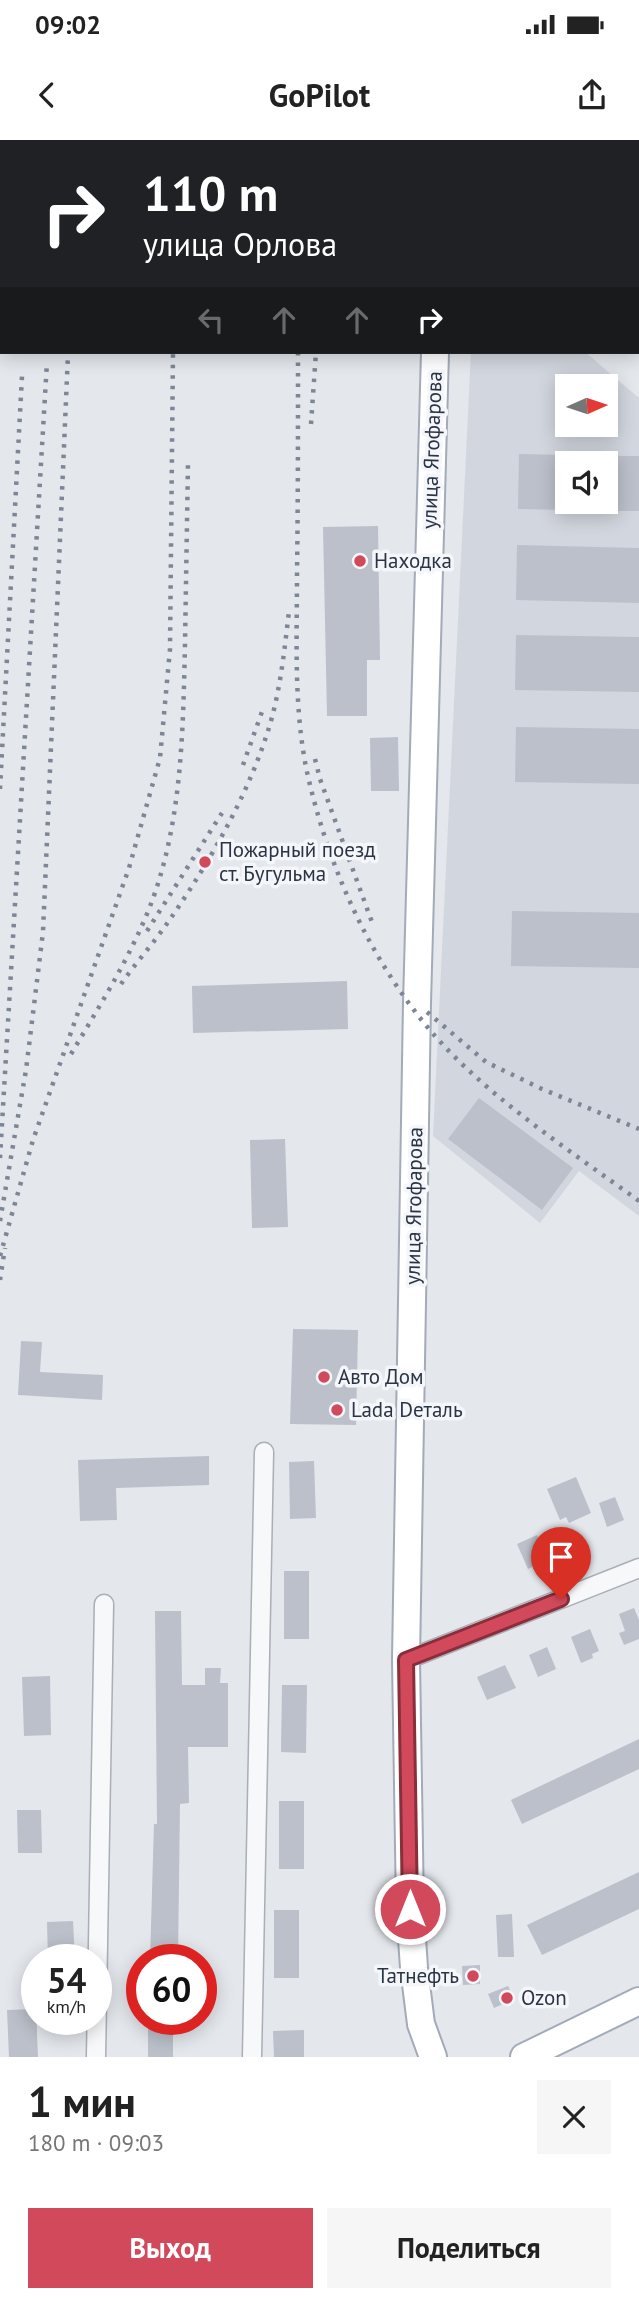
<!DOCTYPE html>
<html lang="ru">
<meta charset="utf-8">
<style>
:root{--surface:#fff;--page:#f6f6f6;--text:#222;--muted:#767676;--accent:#d1495b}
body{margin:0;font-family:"PT Sans",sans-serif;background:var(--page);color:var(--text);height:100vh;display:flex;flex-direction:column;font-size:26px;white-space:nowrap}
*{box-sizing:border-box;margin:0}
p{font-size:23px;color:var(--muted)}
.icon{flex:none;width:38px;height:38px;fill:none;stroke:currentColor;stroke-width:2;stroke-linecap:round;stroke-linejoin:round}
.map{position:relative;height:1917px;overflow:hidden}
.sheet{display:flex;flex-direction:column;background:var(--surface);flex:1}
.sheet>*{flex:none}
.banner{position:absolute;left:0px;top:0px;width:640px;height:214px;box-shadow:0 4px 18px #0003;background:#202124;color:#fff;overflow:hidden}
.needle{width:46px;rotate:87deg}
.tools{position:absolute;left:555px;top:234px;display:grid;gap:14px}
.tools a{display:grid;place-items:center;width:63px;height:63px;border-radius:0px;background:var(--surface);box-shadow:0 4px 18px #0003;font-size:35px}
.speed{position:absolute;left:21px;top:1804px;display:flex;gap:14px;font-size:35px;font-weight:700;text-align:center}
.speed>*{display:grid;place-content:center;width:91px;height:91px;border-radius:50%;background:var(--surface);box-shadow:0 4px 18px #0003;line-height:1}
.speed small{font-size:18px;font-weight:400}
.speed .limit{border:10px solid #d22;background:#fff;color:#111}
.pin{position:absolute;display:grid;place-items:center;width:60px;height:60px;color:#fff;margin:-72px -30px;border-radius:50% 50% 50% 0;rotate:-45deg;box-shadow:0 0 7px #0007}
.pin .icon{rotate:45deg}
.me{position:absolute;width:77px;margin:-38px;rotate:0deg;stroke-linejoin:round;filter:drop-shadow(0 0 5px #0008)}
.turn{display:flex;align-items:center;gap:24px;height:147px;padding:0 28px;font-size:32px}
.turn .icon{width:91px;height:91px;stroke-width:2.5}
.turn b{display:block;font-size:49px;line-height:60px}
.lanes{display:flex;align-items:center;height:66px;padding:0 28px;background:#0003;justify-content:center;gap:35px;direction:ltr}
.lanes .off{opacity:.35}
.round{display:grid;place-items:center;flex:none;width:74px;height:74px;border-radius:0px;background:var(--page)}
.head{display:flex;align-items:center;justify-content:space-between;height:119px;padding:0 28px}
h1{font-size:42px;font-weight:700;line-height:52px}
.cta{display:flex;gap:14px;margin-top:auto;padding:14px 28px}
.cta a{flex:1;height:80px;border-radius:0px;background:var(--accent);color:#fff;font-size:28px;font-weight:700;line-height:80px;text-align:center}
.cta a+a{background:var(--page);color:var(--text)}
.status{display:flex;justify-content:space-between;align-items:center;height:49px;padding:0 35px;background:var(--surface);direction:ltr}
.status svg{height:19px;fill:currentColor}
header{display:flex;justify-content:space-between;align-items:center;height:91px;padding:0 28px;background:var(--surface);font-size:32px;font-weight:700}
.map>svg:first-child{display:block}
.built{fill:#d2d6de;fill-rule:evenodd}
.building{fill:#bbc0ca}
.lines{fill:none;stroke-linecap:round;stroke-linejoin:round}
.street-casing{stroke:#a9aeb7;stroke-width:21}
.primary-casing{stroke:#a3abb8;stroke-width:30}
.street{stroke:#f7f8fa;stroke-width:18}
.primary{stroke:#fff;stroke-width:26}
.rail{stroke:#7d8696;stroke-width:4.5;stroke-dasharray:3.5 7;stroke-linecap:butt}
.route-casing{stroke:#882f3b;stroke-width:18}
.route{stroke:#d1495b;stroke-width:12}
.poi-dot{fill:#d1495b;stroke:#f4f6f9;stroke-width:2.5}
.labels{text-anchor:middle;stroke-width:7;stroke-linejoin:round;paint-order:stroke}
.street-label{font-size:21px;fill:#2b3445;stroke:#f4f6f9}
.poi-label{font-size:21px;fill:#2b3445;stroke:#f4f6f9;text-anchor:start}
</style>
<div class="status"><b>09:02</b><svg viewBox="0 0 49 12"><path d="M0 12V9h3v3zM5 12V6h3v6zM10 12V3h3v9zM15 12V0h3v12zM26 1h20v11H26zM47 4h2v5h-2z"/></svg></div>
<header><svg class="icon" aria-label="back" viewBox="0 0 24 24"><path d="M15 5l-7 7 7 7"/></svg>GoPilot<svg class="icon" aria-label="share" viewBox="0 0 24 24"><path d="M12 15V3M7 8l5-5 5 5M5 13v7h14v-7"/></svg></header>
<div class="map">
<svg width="639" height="1917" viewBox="0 0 639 1917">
<rect width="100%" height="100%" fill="#e4e7ec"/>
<path class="built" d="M 471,212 L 585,212 L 639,258 L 639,1076 L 579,1031 L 540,1083 L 433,996 ZM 567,247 L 606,247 L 606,285 L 567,285 ZM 567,324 L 606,324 L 606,362 L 567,362 Z"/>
<g class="building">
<path d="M 519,314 L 567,315 L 567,370 L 518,369 Z"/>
<rect x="606" y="316" width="33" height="55"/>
<path d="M 378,386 L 380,520 L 367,520 L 367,576 L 327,576 L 323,387 Z"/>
<path d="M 517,405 L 639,408 L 639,463 L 516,460 Z"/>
<path d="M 516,495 L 639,497 L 639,552 L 515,550 Z"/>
<path d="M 516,587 L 639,589 L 639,644 L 515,642 Z"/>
<path d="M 398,597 L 399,651 L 371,651 L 370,598 Z"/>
<path d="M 512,771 L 639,773 L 639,828 L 511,826 Z"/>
<path d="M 347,841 L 348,889 L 193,893 L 192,846 Z"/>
<path d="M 479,958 L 573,1028 L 542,1070 L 448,999 Z"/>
<path d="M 285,999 L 288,1087 L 252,1088 L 250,1000 Z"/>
<path d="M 293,1189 L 358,1190 L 356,1285 L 290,1284 Z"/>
<path d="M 21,1201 L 42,1202 L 40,1232 L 103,1235 L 102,1260 L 18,1255 Z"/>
<path d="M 209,1316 L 209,1345 L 116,1348 L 117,1380 L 80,1381 L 78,1320 Z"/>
<path d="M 314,1321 L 316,1378 L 290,1379 L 289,1322 Z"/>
<path d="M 576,1337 L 591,1373 L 569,1383 L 566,1377 L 560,1380 L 547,1349 Z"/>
<path d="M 615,1357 L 624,1380 L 607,1387 L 599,1363 Z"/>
<path d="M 537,1395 L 548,1420 L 528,1429 L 517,1404 Z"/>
<rect x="284" y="1431" width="25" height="68"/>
<path d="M 634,1468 L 639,1480 L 639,1499 L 624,1505 L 619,1493 L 625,1491 L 619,1474 Z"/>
<path d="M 155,1471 L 181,1471 L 182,1545 L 205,1545 L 205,1528 L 221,1528 L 220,1543 L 228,1543 L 228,1607 L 188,1607 L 189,1663 L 180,1664 L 178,1820 L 150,1820 L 154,1684 L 157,1684 Z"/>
<path d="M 590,1489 L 599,1511 L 592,1514 L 593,1518 L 581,1523 L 571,1497 Z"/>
<path d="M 547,1507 L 556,1529 L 538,1537 L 529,1515 Z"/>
<path d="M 505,1525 L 516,1548 L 487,1560 L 477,1537 Z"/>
<path d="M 50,1536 L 51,1595 L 24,1596 L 22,1537 Z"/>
<path d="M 282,1545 L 307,1545 L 306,1613 L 281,1612 Z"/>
<path d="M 639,1599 L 639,1629 L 522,1684 L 511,1660 Z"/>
<rect x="279" y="1661" width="25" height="68"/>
<path d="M 17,1670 L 41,1670 L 42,1713 L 18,1713 Z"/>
<path d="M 639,1732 L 639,1769 L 542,1815 L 527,1785 Z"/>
<rect x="274" y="1770" width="25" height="68"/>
<path d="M 512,1774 L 514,1817 L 498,1817 L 496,1775 Z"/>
<path d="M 73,1781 L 75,1820 L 48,1820 L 47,1782 Z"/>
<path d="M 480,1825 L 480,1844 L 463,1845 L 462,1826 Z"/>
<path d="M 508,1846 L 514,1859 L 494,1868 L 488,1854 Z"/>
<path d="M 36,1869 L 38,1917 L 9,1917 L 7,1870 Z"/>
<rect x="148" y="1880" width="25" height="37"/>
<path d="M 304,1890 L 304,1917 L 274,1917 L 273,1891 Z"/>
</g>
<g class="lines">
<g class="street-casing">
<g id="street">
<path d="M 406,1520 L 639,1428"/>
<path d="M 96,1917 L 104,1464"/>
<path d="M 252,1917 L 264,1312"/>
</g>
</g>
<g class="primary-casing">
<g id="primary">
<path d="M 437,0 L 437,2"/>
<path d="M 433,1917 L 421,1884 L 414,1828 L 410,1769 L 406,1520 L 417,863 L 435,212"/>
<path d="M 524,1917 L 639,1861"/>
</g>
</g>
<use href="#street" class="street"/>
<use href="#primary" class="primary"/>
<g class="rail">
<path d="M 299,2 L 299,0"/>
<path d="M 311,2 L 311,0"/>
<path d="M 334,2 L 334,0"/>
<path d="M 298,212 C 298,286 298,360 297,434 C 297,504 293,577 310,645 C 330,727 365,807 417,874 C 472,947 565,1007 639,1061"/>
<path d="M 311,284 L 316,212"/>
<path d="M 315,619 L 320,639 L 373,785"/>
<path d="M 243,625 L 264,566"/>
<path d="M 0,649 L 22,236"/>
<path d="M 147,791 L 222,673"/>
<path d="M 121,844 C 135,824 152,805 166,785 C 206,728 244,663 266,597 C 280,556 284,513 289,471"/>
<path d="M 427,872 L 486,922 L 542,949 L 639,989"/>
<path d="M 71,914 C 99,867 128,821 149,769 C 182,685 183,593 185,503 C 186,443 187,383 188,323"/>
<path d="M 0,1018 L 47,222"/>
<path d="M 0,1081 L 26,930 L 43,792 L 68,214"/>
<path d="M 0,1116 L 33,1000 L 129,728 L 160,618 L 170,509 L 173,212"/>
<path d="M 0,1140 L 5,1108"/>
</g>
</g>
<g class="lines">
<g class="route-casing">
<path id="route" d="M 410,1769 L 406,1520 L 561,1459"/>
</g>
<use href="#route" class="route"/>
</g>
<g class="poi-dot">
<circle cx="360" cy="421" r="7"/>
<circle cx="205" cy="722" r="7"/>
<circle cx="324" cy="1237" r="7"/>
<circle cx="337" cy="1270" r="7"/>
<circle cx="473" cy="1836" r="7"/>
<circle cx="507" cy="1858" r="7"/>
</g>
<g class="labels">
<g class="street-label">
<text transform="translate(432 310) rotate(-88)" y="7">улица Ягофарова</text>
<text transform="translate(414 1066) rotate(-89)" y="7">улица Ягофарова</text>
</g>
<g class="poi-label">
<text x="374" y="428">Находка</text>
<text x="219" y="717">Пожарный поезд<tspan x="219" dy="24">ст. Бугульма</tspan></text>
<text x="338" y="1244">Авто Дом</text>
<text x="351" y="1277">Lada Dеталь</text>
<text x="459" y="1843" text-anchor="end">Татнефть</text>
<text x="521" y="1865">Ozon</text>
</g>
</g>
</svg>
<div class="tools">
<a><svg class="needle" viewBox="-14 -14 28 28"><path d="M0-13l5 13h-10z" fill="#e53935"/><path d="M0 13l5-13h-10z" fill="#767676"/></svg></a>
<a><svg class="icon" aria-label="sound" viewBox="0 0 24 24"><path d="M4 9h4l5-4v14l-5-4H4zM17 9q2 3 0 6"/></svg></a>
</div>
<div class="speed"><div>54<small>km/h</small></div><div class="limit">60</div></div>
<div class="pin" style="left:561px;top:1459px;background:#d93025"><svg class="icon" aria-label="arrive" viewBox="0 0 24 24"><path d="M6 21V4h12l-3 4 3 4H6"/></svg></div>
<svg class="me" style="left:410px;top:1769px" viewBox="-20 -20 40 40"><circle r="17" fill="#d1495b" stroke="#fff" stroke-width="3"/><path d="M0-11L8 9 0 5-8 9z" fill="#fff"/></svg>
<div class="banner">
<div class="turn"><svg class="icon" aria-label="right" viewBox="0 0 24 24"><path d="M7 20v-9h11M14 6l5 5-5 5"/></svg><div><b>110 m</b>улица Орлова</div></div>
<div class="lanes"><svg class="icon off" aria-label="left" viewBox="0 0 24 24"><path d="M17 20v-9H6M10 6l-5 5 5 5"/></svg><svg class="icon off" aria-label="ahead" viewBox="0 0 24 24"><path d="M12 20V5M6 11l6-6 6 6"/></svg><svg class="icon off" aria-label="ahead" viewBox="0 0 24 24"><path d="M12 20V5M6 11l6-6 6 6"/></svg><svg class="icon" aria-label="right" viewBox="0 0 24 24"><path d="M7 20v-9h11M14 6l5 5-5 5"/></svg></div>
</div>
</div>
<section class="sheet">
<div class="head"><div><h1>1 мин</h1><p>180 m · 09:03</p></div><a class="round"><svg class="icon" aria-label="close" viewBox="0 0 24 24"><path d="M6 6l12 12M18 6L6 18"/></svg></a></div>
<div class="cta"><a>Выход</a><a>Поделиться</a></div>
</section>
